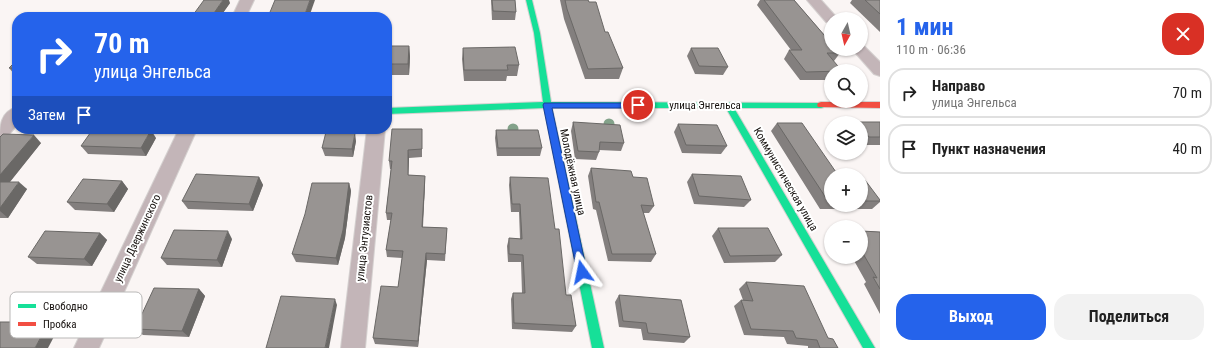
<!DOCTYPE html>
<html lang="ru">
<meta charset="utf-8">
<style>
:root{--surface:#fff;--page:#f2f2f2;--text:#222;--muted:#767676;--line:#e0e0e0;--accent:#2563eb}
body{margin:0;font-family:"Roboto Condensed",sans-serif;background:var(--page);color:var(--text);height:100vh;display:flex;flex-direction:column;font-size:15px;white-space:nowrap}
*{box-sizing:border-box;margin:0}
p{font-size:13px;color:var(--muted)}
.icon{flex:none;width:22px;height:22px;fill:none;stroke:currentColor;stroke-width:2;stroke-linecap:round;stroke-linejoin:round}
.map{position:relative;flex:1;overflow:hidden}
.sheet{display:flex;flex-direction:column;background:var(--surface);width:340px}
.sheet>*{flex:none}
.banner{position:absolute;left:12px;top:12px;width:380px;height:122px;border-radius:16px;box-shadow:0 1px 3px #0004;background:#2563eb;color:#fff;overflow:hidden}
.needle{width:26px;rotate:188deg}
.buttons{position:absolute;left:824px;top:12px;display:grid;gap:8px}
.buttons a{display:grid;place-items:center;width:44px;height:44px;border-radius:50%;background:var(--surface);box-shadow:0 1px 3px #0004;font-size:20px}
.pin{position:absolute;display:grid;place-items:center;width:34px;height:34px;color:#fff;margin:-17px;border:2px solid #fff;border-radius:50%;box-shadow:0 1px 4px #0007}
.me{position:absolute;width:44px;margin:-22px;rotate:348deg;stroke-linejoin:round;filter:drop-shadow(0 0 3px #0008)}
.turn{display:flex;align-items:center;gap:14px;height:84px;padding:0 16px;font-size:18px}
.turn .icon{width:52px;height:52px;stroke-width:2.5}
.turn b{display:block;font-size:28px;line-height:34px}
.then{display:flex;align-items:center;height:38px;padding:0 16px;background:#0003;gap:8px;font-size:15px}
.round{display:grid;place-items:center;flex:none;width:42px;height:42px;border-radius:16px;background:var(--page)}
.summary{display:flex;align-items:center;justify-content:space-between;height:68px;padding:0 16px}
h1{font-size:24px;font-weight:700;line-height:30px;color:var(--accent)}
.button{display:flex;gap:8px;margin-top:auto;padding:8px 16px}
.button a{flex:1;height:46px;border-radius:16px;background:var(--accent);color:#fff;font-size:16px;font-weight:700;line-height:46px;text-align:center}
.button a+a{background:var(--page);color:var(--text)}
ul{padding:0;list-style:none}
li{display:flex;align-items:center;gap:12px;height:50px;margin:0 8px 6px;padding:0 8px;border:2px solid var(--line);border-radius:16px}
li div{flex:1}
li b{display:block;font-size:15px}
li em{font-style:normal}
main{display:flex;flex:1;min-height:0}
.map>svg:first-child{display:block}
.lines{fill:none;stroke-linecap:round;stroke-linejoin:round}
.street-casing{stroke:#d5d1d0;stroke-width:2}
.fast-casing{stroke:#d5d1d0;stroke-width:2}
.jam-casing{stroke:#d5d1d0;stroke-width:2}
.street{fill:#c3b5b8;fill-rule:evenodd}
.fast{fill:#16e098;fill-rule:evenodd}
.jam{fill:#f24e42;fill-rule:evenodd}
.tree{fill:#83a28a}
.wall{fill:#837f7e}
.shaded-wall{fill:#6a6866}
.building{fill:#989492;stroke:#6a6866}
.route{fill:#2563eb;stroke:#184099}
.labels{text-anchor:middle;stroke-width:4;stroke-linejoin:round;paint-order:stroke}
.street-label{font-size:11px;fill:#16110e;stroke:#fff}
.key{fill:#fff;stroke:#b9b8b7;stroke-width:1}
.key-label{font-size:11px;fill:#16110e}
</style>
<main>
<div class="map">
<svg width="880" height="348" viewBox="0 0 880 348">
<rect width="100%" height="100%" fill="#faf5f4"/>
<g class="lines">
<g class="street-casing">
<g id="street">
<path d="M 240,0 L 254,0 L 246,17 L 232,17 Z"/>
<path d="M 807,0 L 821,0 L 838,19 L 831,19 L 831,23 L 826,22 Z"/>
<path d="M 861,45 L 864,46 L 880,62 L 880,76 L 874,74 L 852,49 L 861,49 Z"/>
<path d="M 17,107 L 17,125 L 6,138 L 0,140 C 0,126 0,112 17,107 Z"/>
<path d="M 179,129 L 197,129 L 99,348 L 74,348 Z"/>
<path d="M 367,129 L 385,129 L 365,348 L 341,348 Z"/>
</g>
</g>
<g class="fast-casing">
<path id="fast" d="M 526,0 L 532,0 L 540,33 L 551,102 L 824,103 L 825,105 L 824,107 L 821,108 L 734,108 L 875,348 L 863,348 L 726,108 L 552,108 L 604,348 L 592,348 L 544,108 L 387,114 L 387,108 L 543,102 L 534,33 Z"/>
</g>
<g class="jam-casing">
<path id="jam" d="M 821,102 L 880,102 L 880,108 L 818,107 L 817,105 L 818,103 Z"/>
</g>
<use href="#street" class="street"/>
<use href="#fast" class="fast"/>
<use href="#jam" class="jam"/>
</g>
<g class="tree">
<circle cx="609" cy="124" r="5.5"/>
<circle cx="513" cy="129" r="5.5"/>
</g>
<g class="wall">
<path d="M 491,0 L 515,0 L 516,12 L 515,20 L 492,20 Z"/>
<path d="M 560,0 L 588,0 L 605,32 L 623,68 L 619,79 L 585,79 L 564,19 Z"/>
<path d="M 760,0 L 794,0 L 840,53 L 834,61 L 831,71 L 831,80 L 800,80 L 784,59 L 789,50 L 791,50 L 757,5 Z"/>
<path d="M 852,0 L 880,0 L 880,32 L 850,3 Z"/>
<path d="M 230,3 L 220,17 L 193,17 L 193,15 Z"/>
<path d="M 387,46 L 409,46 L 410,57 L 409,75 L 387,75 Z"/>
<path d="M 463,48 L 519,65 L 517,76 L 507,76 L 506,81 L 464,81 L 462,59 Z"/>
<path d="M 691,48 L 728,67 L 723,75 L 695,74 L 687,56 Z"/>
<path d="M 17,60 L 17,76 L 16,76 L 9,68 Z"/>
<path d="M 573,122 L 624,143 L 621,151 L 599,150 L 599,152 L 596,160 L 575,159 L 571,131 Z"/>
<path d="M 857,122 L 880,122 L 880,145 L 861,145 L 861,123 L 856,123 Z"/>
<path d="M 777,123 L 831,175 L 831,205 L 861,205 L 861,180 L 880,200 L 880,202 L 872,209 L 820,209 L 771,131 Z"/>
<path d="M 678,124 L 727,146 L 721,154 L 682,153 L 674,132 Z"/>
<path d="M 422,129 L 422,157 L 409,158 L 408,175 L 425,176 L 425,184 L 423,227 L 447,228 L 445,261 L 427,260 L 418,347 L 375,344 L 373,338 L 398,287 L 402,258 L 387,257 L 386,250 L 391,220 L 387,220 L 386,213 L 391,169 L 390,169 L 389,161 Z"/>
<path d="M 496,130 L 542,148 L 540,156 L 497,156 L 495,138 Z"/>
<path d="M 0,137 L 41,143 L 10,182 L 27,189 L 8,218 L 0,218 Z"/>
<path d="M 156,138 L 146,156 L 88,154 L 81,146 Z"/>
<path d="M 356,141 L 353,157 L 325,156 L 322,148 Z"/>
<path d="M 591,168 L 633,177 L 654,206 L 649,213 L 643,213 L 656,254 L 651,262 L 608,261 L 596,210 L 593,209 L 588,176 Z"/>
<path d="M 692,174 L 751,200 L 744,207 L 694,204 L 687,182 Z"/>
<path d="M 259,177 L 263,185 L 253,211 L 188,209 L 182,201 Z"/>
<path d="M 510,177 L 555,229 L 566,295 L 576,326 L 572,332 L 512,329 L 511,299 L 513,293 L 522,293 L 521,262 L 508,262 L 507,246 L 509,238 L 520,239 L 519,212 L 511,212 L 509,185 Z"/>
<path d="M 122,181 L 128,189 L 114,212 L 75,210 L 67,202 Z"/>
<path d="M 349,183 L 351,191 L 345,238 L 338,265 L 296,262 L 292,254 Z"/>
<path d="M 718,228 L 782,255 L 775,262 L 724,263 L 712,236 Z"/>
<path d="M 861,231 L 880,232 L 880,314 L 864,284 L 866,282 L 852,257 L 861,257 Z"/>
<path d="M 100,233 L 107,240 L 92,266 L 37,264 L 28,257 Z"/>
<path d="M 232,239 L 222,267 L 167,265 L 161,258 Z"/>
<path d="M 746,282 L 828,338 L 838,348 L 808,348 L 808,346 L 787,344 L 784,337 L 744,335 L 734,306 L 741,300 L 743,300 L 739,289 Z"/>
<path d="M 199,289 L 205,296 L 189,337 L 143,335 L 135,329 Z"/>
<path d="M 619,295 L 690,337 L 684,343 L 643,340 L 641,329 L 619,327 L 615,302 Z"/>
</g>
<g class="shaded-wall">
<path d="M 223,0 L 229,0 L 230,3 L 220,17 L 212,17 L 212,16 Z"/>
<path d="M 310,0 L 315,0 L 309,17 L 304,17 Z"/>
<path d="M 409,46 L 410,57 L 409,75 L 408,64 Z"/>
<path d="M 151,130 L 156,138 L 146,156 L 141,148 Z"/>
<path d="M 355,133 L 356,141 L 353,157 L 352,149 Z"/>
<path d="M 34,135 L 41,143 L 4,189 L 0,186 L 0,175 Z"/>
<path d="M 408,150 L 409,158 L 408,182 Z"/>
<path d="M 425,176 L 425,184 L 422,234 L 422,227 Z"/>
<path d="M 259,177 L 263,185 L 253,211 L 249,204 Z"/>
<path d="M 122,181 L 128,189 L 114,212 L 107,204 Z"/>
<path d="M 19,182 L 27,189 L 8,218 L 0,211 L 0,208 Z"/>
<path d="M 349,183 L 351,191 L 345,238 L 338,265 L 336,258 Z"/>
<path d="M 228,231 L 232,239 L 222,267 L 217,260 Z"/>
<path d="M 100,233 L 107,240 L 92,266 L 84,259 Z"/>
<path d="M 426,253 L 427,260 L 418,347 L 418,341 Z"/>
<path d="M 199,289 L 205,296 L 189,337 L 182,331 Z"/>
<path d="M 335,299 L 337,305 L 329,348 L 325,348 Z"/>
<path d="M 49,322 L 58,329 L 48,348 L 35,348 Z"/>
</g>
<g class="building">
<path d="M 204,0 L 223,0 L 212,16 L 193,15 Z"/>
<path d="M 275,0 L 310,0 L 304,17 L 268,17 Z"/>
<path d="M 492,0 L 515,0 L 516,12 L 493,11 Z"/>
<path d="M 565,0 L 588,0 L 589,2 L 596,2 L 605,32 L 608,32 L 623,68 L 588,69 L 567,9 Z"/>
<path d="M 764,0 L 794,0 L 831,43 L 831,49 L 836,49 L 840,53 L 827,53 L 842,71 L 806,72 L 789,50 L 802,50 Z"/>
<path d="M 865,0 L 880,0 L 880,14 Z"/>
<path d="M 387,46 L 409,46 L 408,64 L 387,64 Z"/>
<path d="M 515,47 L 519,65 L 507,65 L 508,70 L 464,70 L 463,48 Z"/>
<path d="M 691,48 L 718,48 L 728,67 L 699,66 Z"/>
<path d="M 17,60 L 17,68 L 9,68 Z"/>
<path d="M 573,122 L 620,125 L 624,143 L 600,142 L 599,152 L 578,151 Z"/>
<path d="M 857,122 L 880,122 L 880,137 L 869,137 L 861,127 L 861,123 L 858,123 Z"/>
<path d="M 777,123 L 802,123 L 838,175 L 831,175 L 831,201 L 828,201 Z"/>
<path d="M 678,124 L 717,125 L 727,146 L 686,145 Z"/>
<path d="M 93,129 L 119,129 L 151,130 L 141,148 L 81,146 Z"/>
<path d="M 392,129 L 422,129 L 422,149 L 408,150 L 408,175 L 425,176 L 422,227 L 447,228 L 445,254 L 426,253 L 418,341 L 373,338 L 381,286 L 398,287 L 403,251 L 386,250 L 392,213 L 386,213 L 392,161 L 389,161 Z"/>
<path d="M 496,130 L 538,130 L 542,148 L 498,148 Z"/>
<path d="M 326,132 L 355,133 L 352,149 L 322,148 Z"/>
<path d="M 3,134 L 34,135 L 0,175 L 0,137 Z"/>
<path d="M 591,168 L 631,171 L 633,177 L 647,178 L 654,206 L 641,205 L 656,254 L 612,254 L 599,202 L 596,202 Z"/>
<path d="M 196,174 L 259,177 L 249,204 L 182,201 Z"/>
<path d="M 692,174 L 741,176 L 751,200 L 699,196 Z"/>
<path d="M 510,177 L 548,178 L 555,229 L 559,229 L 566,295 L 571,295 L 576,326 L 514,323 L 513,293 L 525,293 L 523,255 L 509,254 L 509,238 L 522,239 L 520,204 L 512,204 Z"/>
<path d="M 83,179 L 122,181 L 107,204 L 67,202 Z"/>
<path d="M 861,180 L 865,180 L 880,200 L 880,201 L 861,201 Z"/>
<path d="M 0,182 L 19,182 L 0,208 Z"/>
<path d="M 312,183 L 349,183 L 343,230 L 336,258 L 292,254 L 305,214 Z"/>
<path d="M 718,228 L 768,228 L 782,255 L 730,256 Z"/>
<path d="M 174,230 L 228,231 L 217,260 L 161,258 Z"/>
<path d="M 45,231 L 100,233 L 84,259 L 28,257 Z"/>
<path d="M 861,231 L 880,232 L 880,289 L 873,277 L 877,278 L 861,250 Z"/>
<path d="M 746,282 L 804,286 L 828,338 L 833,339 L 838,348 L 820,348 L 817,340 L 796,338 L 793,331 L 751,329 L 741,300 L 753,301 Z"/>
<path d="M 154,288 L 199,289 L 182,331 L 135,329 Z"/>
<path d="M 619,295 L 681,300 L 690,337 L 648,333 L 646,323 L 623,321 Z"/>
<path d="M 281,296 L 335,299 L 325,348 L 266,348 Z"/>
<path d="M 0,322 L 49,322 L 35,348 L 0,348 Z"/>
</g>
<path class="route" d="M 544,103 L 638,103 L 642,105 L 638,108 L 552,108 L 587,272 L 586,276 L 582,277 L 578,276 L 577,272 L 543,105 Z"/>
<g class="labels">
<g class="street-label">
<text x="705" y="109">улица Энгельса</text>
<text transform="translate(573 172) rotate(78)" y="4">Молодёжная улица</text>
<text transform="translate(786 179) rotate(60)" y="4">Коммунистическая улица</text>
<text transform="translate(137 238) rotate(-65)" y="4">улица Дзержинского</text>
<text transform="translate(364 238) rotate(-84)" y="4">улица Энтузиастов</text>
</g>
</g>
<rect x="10" y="292" width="132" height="46" rx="6" class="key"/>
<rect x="18" y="304" width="18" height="4" fill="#16e098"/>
<rect x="18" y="322" width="18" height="4" fill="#f24e42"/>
<g class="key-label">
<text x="43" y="310">Свободно</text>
<text x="43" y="328">Пробка</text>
</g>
</svg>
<div class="buttons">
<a><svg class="needle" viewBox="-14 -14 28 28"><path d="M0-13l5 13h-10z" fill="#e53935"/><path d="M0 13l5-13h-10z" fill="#767676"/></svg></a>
<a><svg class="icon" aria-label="search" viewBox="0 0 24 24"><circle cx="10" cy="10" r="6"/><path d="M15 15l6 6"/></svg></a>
<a><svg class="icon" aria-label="layers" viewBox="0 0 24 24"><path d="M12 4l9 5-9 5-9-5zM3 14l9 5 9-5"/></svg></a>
<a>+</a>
<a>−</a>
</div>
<div class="pin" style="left:638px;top:105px;background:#d93025"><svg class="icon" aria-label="arrive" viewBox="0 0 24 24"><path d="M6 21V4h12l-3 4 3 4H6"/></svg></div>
<svg class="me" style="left:582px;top:272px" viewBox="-20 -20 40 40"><path d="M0-17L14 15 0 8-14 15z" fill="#2563eb" stroke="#fff" stroke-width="4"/></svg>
<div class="banner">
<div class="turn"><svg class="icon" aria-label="right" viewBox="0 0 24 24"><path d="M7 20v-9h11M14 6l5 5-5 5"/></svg><div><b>70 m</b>улица Энгельса</div></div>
<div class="then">Затем<svg class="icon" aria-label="arrive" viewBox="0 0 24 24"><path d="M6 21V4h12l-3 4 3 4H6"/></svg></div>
</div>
</div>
<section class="sheet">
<div class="summary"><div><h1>1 мин</h1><p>110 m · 06:36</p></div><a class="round" style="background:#d93025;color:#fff"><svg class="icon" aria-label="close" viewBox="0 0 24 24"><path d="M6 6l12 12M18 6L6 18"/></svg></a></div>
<ul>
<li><svg class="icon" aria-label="right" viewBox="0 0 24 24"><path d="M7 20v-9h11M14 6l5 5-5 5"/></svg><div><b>Направо</b><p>улица Энгельса</p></div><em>70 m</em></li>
<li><svg class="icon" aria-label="arrive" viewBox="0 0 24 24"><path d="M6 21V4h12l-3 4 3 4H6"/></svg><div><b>Пункт назначения</b></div><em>40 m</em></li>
</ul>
<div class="button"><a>Выход</a><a>Поделиться</a></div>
</section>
</main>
